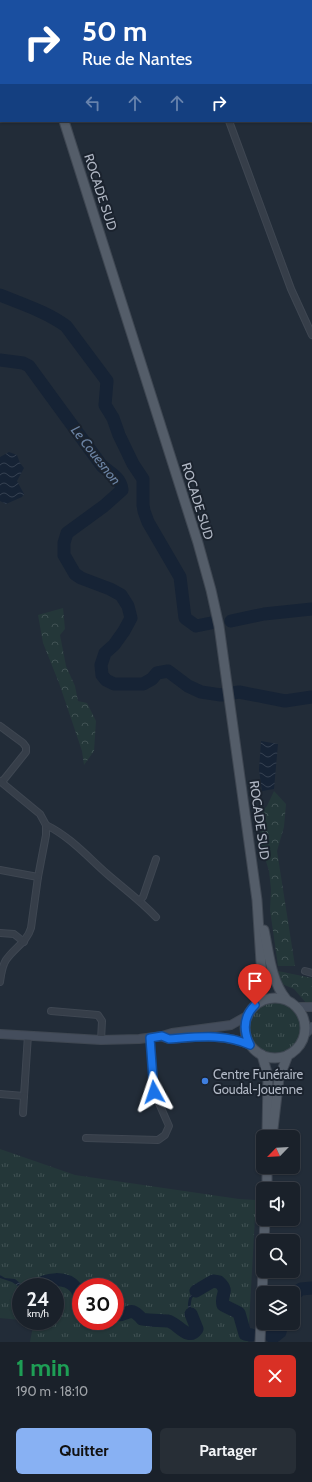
<!DOCTYPE html>
<html lang="fr">
<meta charset="utf-8">
<style>
:root{--surface:#1a212a;--page:#272e36;--text:#f1f3f6;--muted:#9fa3a8;--line:#383e47;--accent:#88b1f3}
body{margin:0;font-family:Cabin,sans-serif;background:var(--page);color:var(--text);height:100vh;display:flex;flex-direction:column;font-size:15px;white-space:nowrap}
*{box-sizing:border-box;margin:0}
p{font-size:13px;color:var(--muted)}
.icon{flex:none;width:22px;height:22px;fill:none;stroke:currentColor;stroke-width:2;stroke-linecap:round;stroke-linejoin:round}
.map{position:relative;height:1342px;overflow:hidden}
.drawer{display:flex;flex-direction:column;background:var(--surface);flex:1}
.drawer>*{flex:none}
.banner{position:absolute;left:0px;top:0px;width:312px;height:122px;box-shadow:0 1px 3px #0004,0 0 0 1px var(--line);background:#1a4fa0;color:#fff;overflow:hidden}
.needle{width:26px;rotate:245deg}
.buttons{position:absolute;left:256px;top:1130px;display:grid;gap:8px}
.buttons a{display:grid;place-items:center;width:44px;height:44px;border-radius:6px;background:var(--surface);box-shadow:0 1px 3px #0004,0 0 0 1px var(--line);font-size:20px}
.speed{position:absolute;left:12px;top:1278px;display:flex;gap:8px;font-size:20px;font-weight:700;text-align:center}
.speed>*{display:grid;place-content:center;width:52px;height:52px;border-radius:50%;background:var(--surface);box-shadow:0 1px 3px #0004,0 0 0 1px var(--line);line-height:1}
.speed small{font-size:10px;font-weight:400}
.speed .limit{border:6px solid #d22;background:#fff;color:#111}
.pin{position:absolute;display:grid;place-items:center;width:34px;height:34px;color:#fff;margin:-41px -17px;border-radius:50% 50% 50% 0;rotate:-45deg;box-shadow:0 0 4px #0007}
.pin .icon{rotate:45deg}
.me{position:absolute;width:44px;margin:-22px;rotate:355deg;stroke-linejoin:round;filter:drop-shadow(0 0 3px #0008)}
.turn{display:flex;align-items:center;gap:14px;height:84px;padding:0 16px;font-size:18px}
.turn .icon{width:52px;height:52px;stroke-width:2.5}
.turn b{display:block;font-size:28px;line-height:34px}
.lanes{display:flex;align-items:center;height:38px;padding:0 16px;background:#0003;justify-content:center;gap:20px;direction:ltr}
.lanes .off{opacity:.35}
.round{display:grid;place-items:center;flex:none;width:42px;height:42px;border-radius:6px;background:var(--page)}
.overview{display:flex;align-items:center;justify-content:space-between;height:68px;padding:0 16px}
h1{font-size:24px;font-weight:800;line-height:30px;color:#1e9e55}
.button{display:flex;gap:8px;margin-top:auto;padding:8px 16px}
.button a{flex:1;height:46px;border-radius:6px;background:var(--accent);color:#111;font-size:16px;font-weight:800;line-height:46px;text-align:center}
.button a+a{background:var(--page);color:var(--text)}
.map>svg:first-child{display:block}
.grass{fill:url(#grass-tufts);fill-rule:evenodd}
.forest{fill:url(#forest-crowns)}
.water{fill:url(#water-waves)}
.lines{fill:none;stroke-linecap:round;stroke-linejoin:round}
.river{stroke:#162335;stroke-width:13}
.minor-casing{stroke:#3f4752;stroke-width:8}
.secondary-casing{stroke:#3f4752;stroke-width:10}
.primary-casing{stroke:#3f4752;stroke-width:11}
.minor{stroke:#363e49;stroke-width:6}
.secondary{stroke:#444d5c;stroke-width:8}
.primary{stroke:#545d69;stroke-width:9}
.route-casing{stroke:#114b97;stroke-width:10}
.route{stroke:#1a73e8;stroke-width:7}
.shop-dot{fill:#3f7fe0;stroke:#1b232e;stroke-width:1.5}
.labels{text-anchor:middle;stroke-width:4;stroke-linejoin:round;paint-order:stroke}
.street-label{font-size:13px;fill:#b1b8c5;stroke:#1b232e}
.poi-label{font-size:13px;fill:#b1b8c5;stroke:#1b232e;text-anchor:start}
.water-label{font-size:14px;font-style:italic;fill:#6b83a3;stroke:#1b232e}
</style>
<div class="map">
<svg width="312" height="1342" viewBox="0 0 312 1342">
<defs>
<pattern id="grass-tufts" width="24" height="20" patternUnits="userSpaceOnUse"><rect width="24" height="20" fill="#243739"/><path d="M3 7l-1-3M5 7V3M7 7l1-3M15 17l-1-3M17 17v-4M19 17l1-3" fill="none" stroke="#415254"/></pattern>
<pattern id="forest-crowns" width="20" height="18" patternUnits="userSpaceOnUse"><rect width="20" height="18" fill="#243739"/><path d="M2 6a3 3 0 1 1 6 0M12 15a3 3 0 1 1 6 0" fill="none" stroke="#415254"/></pattern>
<pattern id="water-waves" width="16" height="10" patternUnits="userSpaceOnUse"><rect width="16" height="10" fill="#162335"/><path d="M0 5q4-4 8 0t8 0" fill="none" stroke="#364151"/></pattern>
</defs>
<rect width="100%" height="100%" fill="#222c38"/>
<g class="grass">
<circle cx="275" cy="1028" r="26"/>
<path d="M 0,1149 L 75,1175 L 239,1199 L 256,1200 L 248,1342 L 30,1342 L 34,1321 L 55,1321 L 55,1287 L 21,1287 L 21,1320 L 0,1318 ZM 81,1287 L 115,1287 L 115,1321 L 81,1321 Z"/>
</g>
<g class="forest">
<path d="M 63,608 L 65,629 L 60,635 L 66,666 L 75,686 L 78,701 L 87,703 L 96,721 L 94,751 L 84,765 L 82,751 L 59,683 L 43,643 L 38,615 Z"/>
<path d="M 274,791 L 286,804 L 284,827 L 277,851 L 295,966 L 278,966 L 270,910 L 271,889 L 269,871 L 261,845 L 260,813 L 267,806 Z"/>
<path d="M 278,971 L 312,978 L 312,1003 L 307,1004 L 294,989 L 282,984 Z"/>
</g>
<g class="water">
<path d="M 9,452 L 17,455 L 20,463 L 24,468 L 17,481 L 24,494 L 22,497 L 6,504 L 0,501 L 0,457 Z"/>
<path d="M 261,741 L 278,744 L 274,789 L 262,791 L 259,770 Z"/>
<path d="M 0,1275 L 5,1278 L 15,1279 L 25,1287 L 21,1288 L 12,1282 L 0,1278 Z"/>
<path d="M 64,1277 C 78,1277 81,1282 81,1296 C 80,1293 78,1289 76,1287 C 69,1279 52,1279 42,1284 C 38,1286 38,1287 34,1287 L 39,1280 Z"/>
<path d="M 211,1280 L 212,1284 L 203,1288 L 192,1298 C 187,1315 200,1323 198,1333 L 194,1337 L 180,1332 L 174,1323 L 142,1320 L 135,1311 L 125,1316 L 115,1316 L 115,1314 L 123,1314 L 134,1309 L 148,1320 L 175,1320 C 180,1328 185,1333 195,1333 L 197,1331 L 197,1329 C 182,1309 185,1288 211,1280 Z"/>
</g>
<g class="lines">
<g class="river">
<path d="M 0,295 C 22,304 47,312 66,326 L 107,381 L 105,405 L 113,418 L 119,435 L 133,464 L 143,479 L 143,505 L 144,511 L 148,522 L 180,577 L 185,618 L 196,626 L 211,623"/>
<path d="M 0,360 L 23,363 L 29,366 L 102,466 C 111,473 121,478 122,490 L 104,506 L 67,533 L 64,543 L 64,555 L 75,574 L 81,578 L 110,589 L 121,595 L 128,606 L 131,618 L 124,631 L 114,645 L 105,653 L 101,665 L 102,675 L 106,680 L 114,684 L 143,684 L 152,679 L 157,673 L 168,671 L 188,686 L 201,692 L 221,695 L 239,692 L 285,701 L 312,697"/>
<path d="M 231,621 L 264,614 L 312,609"/>
<path d="M 35,1287 C 46,1278 66,1276 76,1288 C 79,1292 80,1297 81,1302"/>
<path d="M 196,1291 L 213,1281 L 219,1282 C 230,1292 220,1294 223,1305 L 239,1313 L 245,1334 L 251,1335"/>
<path d="M 293,1295 L 301,1289 L 312,1288"/>
<path d="M 115,1315 C 131,1316 128,1304 142,1319 C 151,1321 160,1320 168,1321 C 178,1323 188,1342 197,1329 L 191,1314"/>
<path d="M 271,1336 L 275,1336 L 280,1332 L 282,1323"/>
</g>
<g class="minor-casing">
<g id="minor">
<path d="M 184,0 L 184,1"/>
<path d="M 229,121 L 291,289 L 312,335"/>
<path d="M 0,726 L 23,743 L 26,747 L 26,752 L 2,782"/>
<path d="M 0,781 L 40,814 L 46,825 L 46,835 L 38,877 L 31,928 C 27,942 14,948 6,960 C 2,966 1,975 0,982"/>
<path d="M 46,825 C 69,836 87,856 106,873 C 123,888 140,900 156,917"/>
<path d="M 0,870 L 38,877"/>
<path d="M 140,900 L 143,897 L 156,859"/>
<path d="M 0,933 L 14,934 L 24,942"/>
<path d="M 305,971 L 312,973"/>
<path d="M 51,1011 L 98,1015 L 102,1021 L 101,1040"/>
<path d="M 0,1094 L 24,1096 L 28,1035"/>
<path d="M 23,1113 L 24,1096"/>
<path d="M 86,1138 L 158,1140 L 165,1135 L 169,1126 L 154,1092 L 150,1038"/>
</g>
</g>
<g class="secondary-casing">
<g id="secondary">
<path d="M 297,1007 L 312,1007"/>
<path d="M 0,1034 L 101,1040 L 139,1039 L 162,1036 L 172,1033 L 231,1025 L 247,1016"/>
<path d="M 305,1034 L 312,1027"/>
<path d="M 163,1037 L 169,1039 C 197,1037 224,1033 250,1045"/>
</g>
</g>
<g class="primary-casing">
<g id="primary">
<path d="M 26,0 L 26,1"/>
<path d="M 64,121 L 198,543 L 211,590 L 219,626 L 257,900 L 262,978 L 259,1002"/>
<path d="M 264,930 C 269,953 271,981 286,999"/>
<circle cx="275" cy="1028" r="30"/>
<path d="M 262,1055 L 268,1076 L 267,1133"/>
<path d="M 272,1137 L 279,1078 L 288,1055"/>
<path d="M 267,1189 L 267,1167"/>
<path d="M 264,1241 L 265,1219"/>
<path d="M 260,1342 L 263,1271"/>
</g>
</g>
<use href="#minor" class="minor"/>
<use href="#secondary" class="secondary"/>
<use href="#primary" class="primary"/>
</g>
<g class="lines">
<g class="route-casing">
<path id="route" d="M 154,1092 L 150,1038 L 162,1036 L 169,1039 C 197,1037 224,1033 250,1045 C 243,1031 243,1017 255,1005"/>
</g>
<use href="#route" class="route"/>
</g>
<circle class="shop-dot" cx="205" cy="1081" r="4"/>
<g class="labels">
<g class="street-label">
<text transform="translate(101 192) rotate(72)" y="5">ROCADE SUD</text>
<text transform="translate(198 501) rotate(73)" y="5">ROCADE SUD</text>
<text transform="translate(260 820) rotate(82)" y="5">ROCADE SUD</text>
</g>
<g class="poi-label">
<text x="213" y="1079">Centre Funéraire<tspan x="213" dy="15">Goudal-Jouenne</tspan></text>
</g>
<g class="water-label">
<text transform="translate(96 455) rotate(52)" y="5">Le Couesnon</text>
</g>
</g>
</svg>
<div class="buttons">
<a><svg class="needle" viewBox="-14 -14 28 28"><path d="M0-13l5 13h-10z" fill="#e53935"/><path d="M0 13l5-13h-10z" fill="#9fa3a8"/></svg></a>
<a><svg class="icon" aria-label="sound" viewBox="0 0 24 24"><path d="M4 9h4l5-4v14l-5-4H4zM17 9q2 3 0 6"/></svg></a>
<a><svg class="icon" aria-label="search" viewBox="0 0 24 24"><circle cx="10" cy="10" r="6"/><path d="M15 15l6 6"/></svg></a>
<a><svg class="icon" aria-label="layers" viewBox="0 0 24 24"><path d="M12 4l9 5-9 5-9-5zM3 14l9 5 9-5"/></svg></a>
</div>
<div class="speed"><div>24<small>km/h</small></div><div class="limit">30</div></div>
<div class="pin" style="left:255px;top:1005px;background:#d93025"><svg class="icon" aria-label="arrive" viewBox="0 0 24 24"><path d="M6 21V4h12l-3 4 3 4H6"/></svg></div>
<svg class="me" style="left:154px;top:1092px" viewBox="-20 -20 40 40"><path d="M0-17L14 15 0 8-14 15z" fill="#1a73e8" stroke="#fff" stroke-width="4"/></svg>
<div class="banner">
<div class="turn"><svg class="icon" aria-label="right" viewBox="0 0 24 24"><path d="M7 20v-9h11M14 6l5 5-5 5"/></svg><div><b>50 m</b>Rue de Nantes</div></div>
<div class="lanes"><svg class="icon off" aria-label="left" viewBox="0 0 24 24"><path d="M17 20v-9H6M10 6l-5 5 5 5"/></svg><svg class="icon off" aria-label="ahead" viewBox="0 0 24 24"><path d="M12 20V5M6 11l6-6 6 6"/></svg><svg class="icon off" aria-label="ahead" viewBox="0 0 24 24"><path d="M12 20V5M6 11l6-6 6 6"/></svg><svg class="icon" aria-label="right" viewBox="0 0 24 24"><path d="M7 20v-9h11M14 6l5 5-5 5"/></svg></div>
</div>
</div>
<section class="drawer">
<div class="overview"><div><h1>1 min</h1><p>190 m · 18:10</p></div><a class="round" style="background:#d93025;color:#fff"><svg class="icon" aria-label="close" viewBox="0 0 24 24"><path d="M6 6l12 12M18 6L6 18"/></svg></a></div>
<div class="button"><a>Quitter</a><a>Partager</a></div>
</section>
